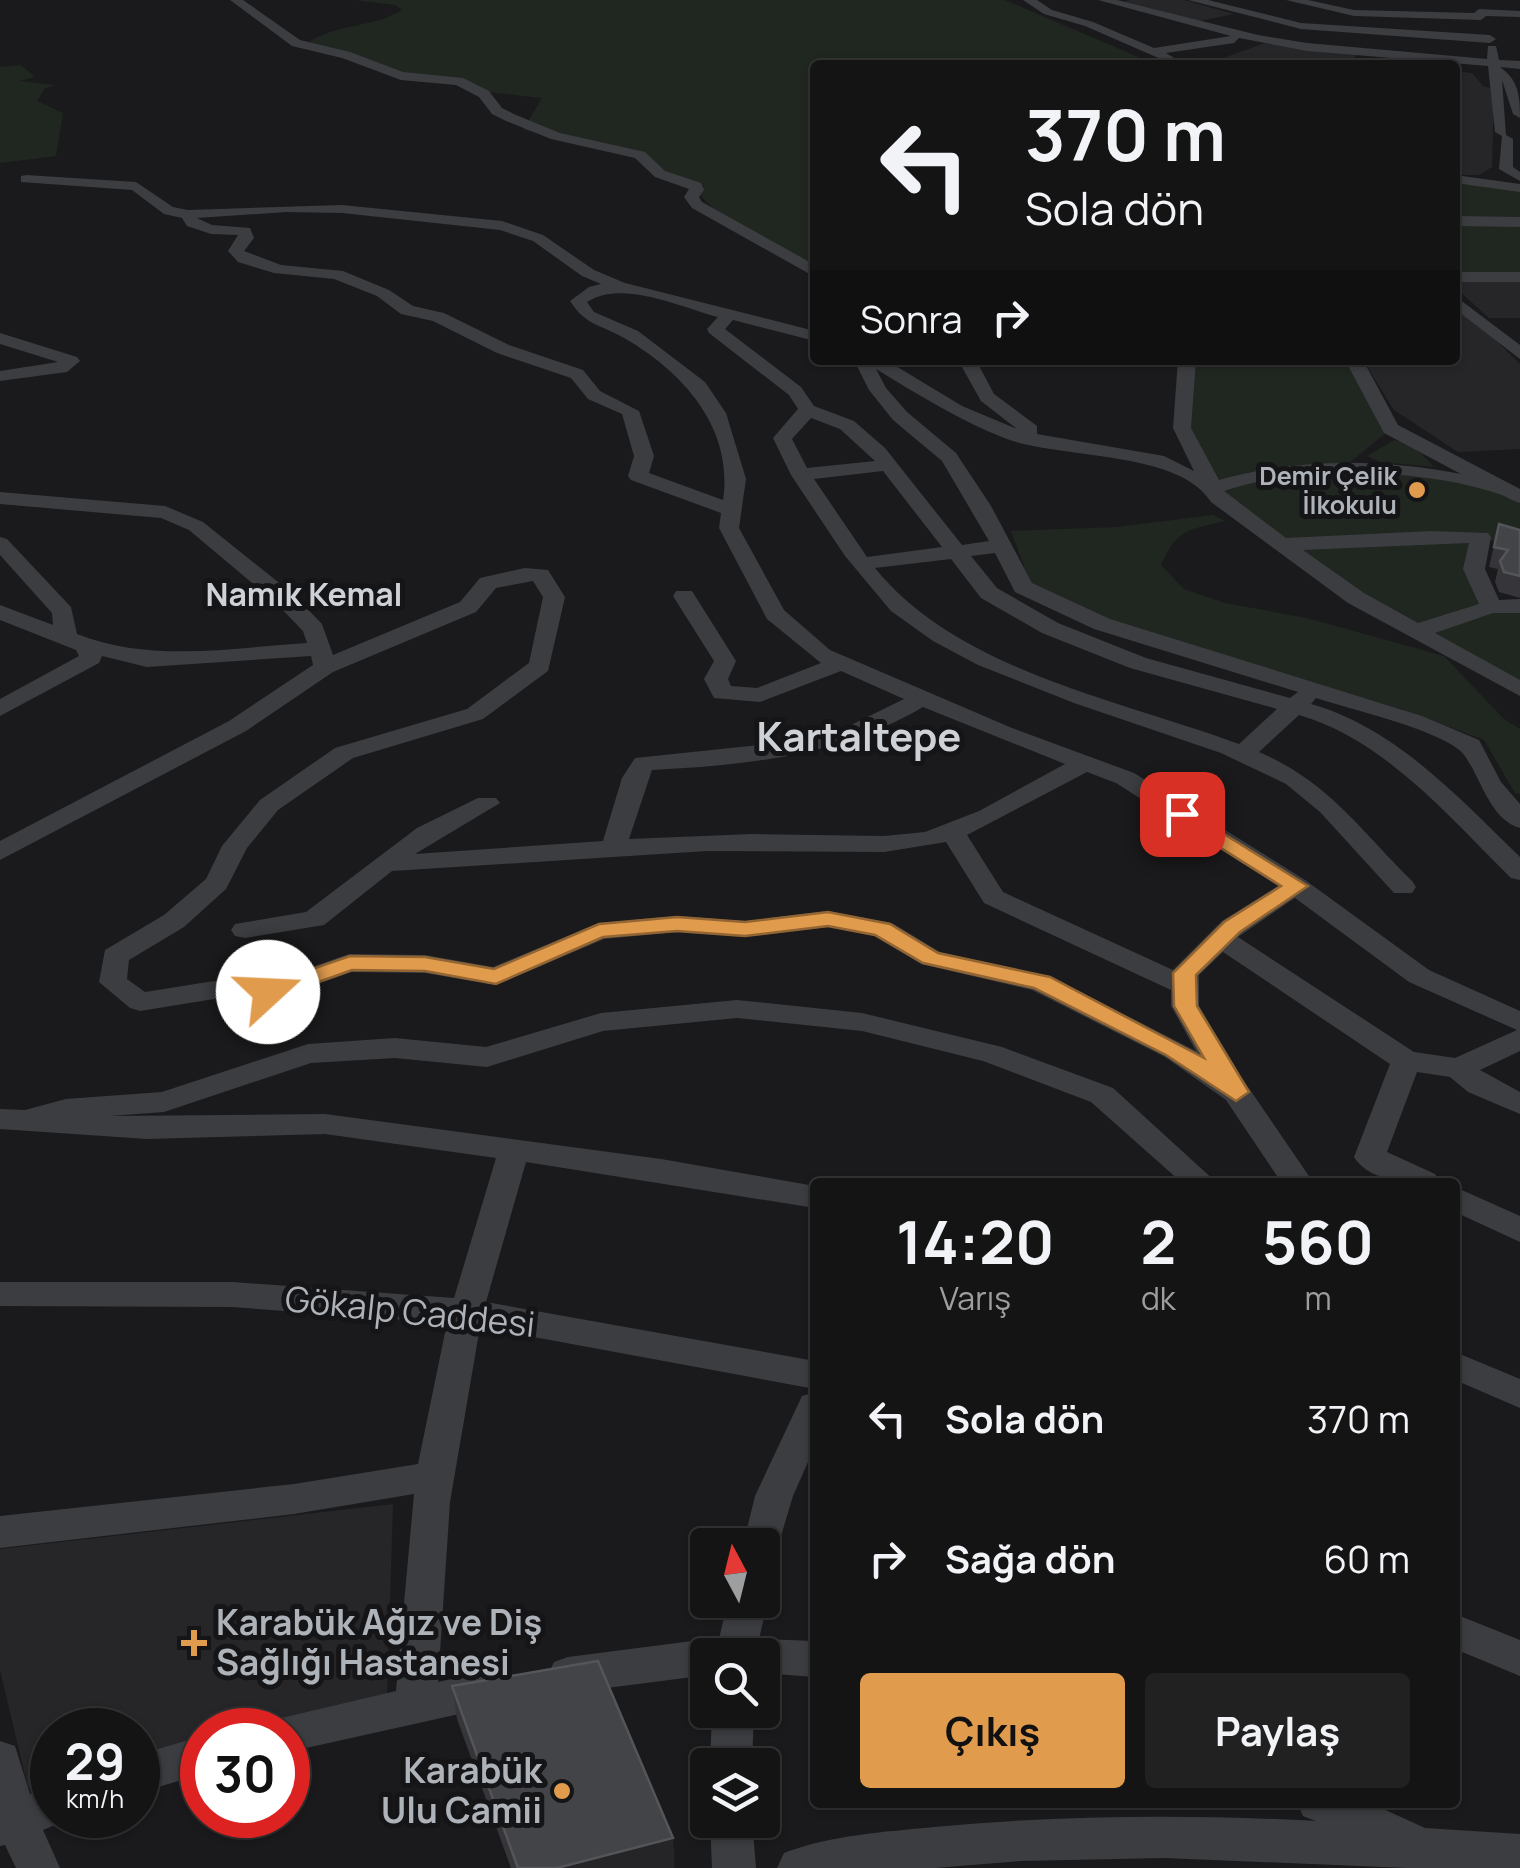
<!DOCTYPE html>
<html lang="tr">
<meta charset="utf-8">
<style>
:root{--surface:#141415;--page:#212122;--text:#f1f3f6;--muted:#9d9ea0;--line:#333334;--accent:#e09b4d}
body{margin:0;font-family:Manrope,sans-serif;background:var(--page);color:var(--text);height:100vh;display:flex;flex-direction:column;font-size:38px;white-space:nowrap}
*{box-sizing:border-box;margin:0}
p{font-size:32px;color:var(--muted)}
.icon{flex:none;width:55px;height:55px;fill:none;stroke:currentColor;stroke-width:2;stroke-linecap:round;stroke-linejoin:round}
.map{position:relative;flex:1;overflow:hidden}
.drawer{position:absolute;left:810px;top:1178px;width:650px;height:630px;display:flex;flex-direction:column;background:var(--surface);border-radius:10px;box-shadow:0 2px 8px #0004,0 0 0 2px var(--line)}
.drawer>*{flex:none}
.hud{position:absolute;left:810px;top:60px;width:650px;height:305px;border-radius:10px;box-shadow:0 2px 8px #0004,0 0 0 2px var(--line);background:#141415;color:var(--text);overflow:hidden}
.needle{width:65px;rotate:353deg}
.fabs{position:absolute;left:690px;top:1528px;display:grid;gap:20px}
.fabs a{display:grid;place-items:center;width:90px;height:90px;border-radius:10px;background:var(--surface);box-shadow:0 2px 8px #0004,0 0 0 2px var(--line);font-size:50px}
.speed{position:absolute;left:30px;top:1708px;display:flex;gap:20px;font-size:50px;font-weight:700;text-align:center}
.speed>*{display:grid;place-content:center;width:130px;height:130px;border-radius:50%;background:var(--surface);box-shadow:0 2px 8px #0004,0 0 0 2px var(--line);line-height:1}
.speed small{font-size:25px;font-weight:400}
.speed .limit{border:15px solid #d22;background:#fff;color:#111}
.pin{position:absolute;display:grid;place-items:center;width:85px;height:85px;color:#fff;margin:-42px;border-radius:20px;box-shadow:0 5px 15px #0006}
.me{position:absolute;width:110px;margin:-55px;rotate:70deg;stroke-linejoin:round;filter:drop-shadow(0 0 8px #0008)}
.turn{display:flex;align-items:center;gap:35px;height:210px;padding:0 50px;font-size:45px}
.turn .icon{width:130px;height:130px;stroke-width:2.5}
.turn b{display:block;font-size:70px;line-height:85px}
.then{display:flex;align-items:center;height:95px;padding:0 50px;background:#0003;gap:20px;font-size:38px}
.eta{display:flex;justify-content:space-evenly;align-items:center;height:170px;text-align:center}
.eta b{font-size:60px;font-weight:700;line-height:70px}
.primary-button{display:flex;gap:20px;margin-top:auto;padding:20px 50px}
.primary-button a{flex:1;height:115px;border-radius:10px;background:var(--accent);color:#111;font-size:40px;font-weight:700;line-height:115px;text-align:center}
.primary-button a+a{background:var(--page);color:var(--text)}
ul{padding:0;list-style:none}
li{display:flex;align-items:center;gap:30px;height:140px;padding:0 50px}
li div{flex:1}
li b{display:block;font-size:38px}
li em{font-style:normal}
.map>svg:first-child{display:block}
.built{fill:#262629}
.green{fill:#202620}
.lines{fill:none;stroke-linecap:round;stroke-linejoin:round}
.minor{fill:#3b3d40;fill-rule:evenodd}
.wall{fill:#36363a}
.shaded-wall{fill:#252528}
.building{fill:#434447;stroke:#545559;stroke-width:2.5}
.route{fill:#e09b4d;stroke:#926532;stroke-width:2.5}
.poi-dot{fill:#e09b4d;stroke:#151517;stroke-width:4}
.labels{text-anchor:middle;stroke-width:10;stroke-linejoin:round;paint-order:stroke}
.far-poi-label{font-size:25px;font-weight:bold;fill:#aeb3ba;stroke:#151517;text-anchor:end}
.far-district-label{font-size:32px;font-weight:bold;fill:#ced1d6;stroke:#151517}
.near-street-label{font-size:35px;fill:#aeb3ba;stroke:#151517}
.near-poi-label{font-size:35px;font-weight:bold;fill:#aeb3ba;stroke:#151517;text-anchor:start}
.district-label{font-size:40px;font-weight:bold;fill:#ced1d6;stroke:#151517}
</style>
<div class="map">
<svg width="1520" height="1868" viewBox="0 0 1520 1868">
<rect width="100%" height="100%" fill="#1a1a1c"/>
<g class="built">
<path d="M 1129,0 L 1184,0 L 1234,14 L 1195,22 L 1118,3 Z"/>
<path d="M 1265,43 L 1356,55 L 1354,59 L 1396,65 L 1204,65 Z"/>
<path d="M 1455,71 L 1472,73 L 1483,86 L 1494,89 L 1492,167 L 1479,175 L 1455,175 Z"/>
<path d="M 1455,281 L 1520,281 L 1520,318 L 1489,318 L 1455,287 Z"/>
<path d="M 1455,300 L 1520,364 L 1520,449 L 1458,452 L 1394,410 L 1363,360 L 1455,360 Z"/>
<path d="M 393,1504 L 387,1694 L 249,1730 L 202,1730 L 202,1742 L 138,1759 L 138,1730 L 52,1730 L 52,1781 L 28,1788 L 0,1670 L 0,1549 Z"/>
</g>
<g class="green">
<path d="M 354,0 L 1005,0 L 1157,65 L 815,65 L 815,274 L 740,235 L 687,182 L 634,156 L 603,143 L 523,130 L 542,98 L 471,90 L 465,81 L 396,74 L 309,42 C 338,23 373,28 402,10 L 395,5 Z"/>
<path d="M 21,65 L 35,77 L 19,81 L 55,85 L 44,89 L 37,101 L 63,113 L 56,156 L 0,163 L 0,67 Z"/>
<path d="M 1455,179 L 1520,188 L 1520,277 L 1455,277 Z"/>
<path d="M 1187,360 L 1355,360 L 1391,429 L 1348,464 L 1441,473 L 1520,497 L 1520,551 L 1481,537 L 1474,569 L 1491,607 L 1520,606 L 1520,689 L 1414,632 L 1218,498 L 1182,428 Z"/>
<path d="M 1394,440 L 1415,447 L 1434,467 L 1380,462 L 1367,456 Z"/>
<path d="M 1213,515 L 1226,521 C 1189,530 1177,528 1161,565 L 1184,589 L 1225,603 L 1307,618 L 1444,656 L 1504,719 L 1520,729 L 1520,794 L 1515,793 L 1484,740 L 1404,710 L 1110,622 L 1043,594 L 1029,580 L 1011,531 L 1116,527 Z"/>
</g>
<g class="lines">
<g class="minor">
<path d="M 230,0 L 243,0 L 300,40 L 350,52 L 403,72 L 463,78 L 489,91 L 502,108 L 516,115 L 560,133 L 645,152 L 665,171 L 701,183 L 704,190 L 699,197 L 702,202 L 815,265 L 815,277 L 692,208 L 684,197 L 689,189 L 655,177 L 635,158 L 551,139 L 506,121 L 492,114 L 479,97 L 456,85 L 401,80 L 342,58 L 292,46 Z"/>
<path d="M 1023,0 L 1037,0 L 1052,10 L 1093,22 L 1154,48 L 1231,36 L 1098,0 L 1117,0 L 1258,35 L 1307,43 L 1487,59 L 1488,46 L 1496,46 L 1499,60 L 1520,61 L 1520,69 L 1500,67 C 1518,80 1520,94 1520,118 L 1513,114 L 1502,80 L 1506,135 L 1513,139 L 1513,167 L 1520,172 L 1520,181 L 1499,169 L 1502,136 L 1495,132 L 1488,66 L 1307,51 L 1239,38 L 1234,43 L 1166,53 L 1176,59 L 1170,63 L 1085,26 L 1044,14 Z"/>
<path d="M 1188,0 L 1208,0 L 1301,23 L 1490,35 L 1496,39 L 1490,43 L 1301,29 Z"/>
<path d="M 1286,0 L 1308,0 L 1354,10 L 1474,13 L 1479,9 L 1520,11 L 1520,17 L 1486,16 L 1481,20 L 1354,16 Z"/>
<path d="M 26,175 L 136,182 L 173,207 L 188,210 L 342,205 L 502,221 L 543,235 L 594,270 L 625,283 L 815,331 L 815,341 L 733,320 L 725,329 L 801,387 L 814,406 L 854,421 L 885,448 L 962,545 L 989,541 L 942,461 L 893,420 L 869,390 L 854,360 L 886,360 L 962,406 L 1017,429 L 981,401 L 958,360 L 976,360 L 994,394 L 1037,426 L 1037,434 L 1164,456 L 1194,471 L 1173,428 L 1178,360 L 1196,360 L 1191,428 L 1219,480 C 1297,458 1382,458 1461,474 L 1384,433 L 1345,360 L 1363,360 L 1398,425 L 1520,489 L 1520,503 C 1512,501 1506,496 1499,494 C 1422,468 1302,465 1224,491 L 1286,538 L 1431,531 L 1488,533 L 1491,537 L 1485,569 L 1499,600 L 1520,599 L 1520,613 L 1493,613 L 1435,633 L 1520,680 L 1520,696 L 1348,603 L 1211,502 C 1179,450 1060,459 1007,439 C 960,421 919,395 876,369 L 886,388 L 907,412 L 956,453 L 991,506 L 1032,583 L 1110,619 L 1422,716 L 1479,740 L 1501,782 L 1520,804 L 1520,828 C 1486,819 1478,764 1458,749 C 1431,728 1350,709 1316,698 L 1311,704 C 1396,728 1459,798 1520,857 L 1520,880 L 1511,878 C 1449,817 1385,740 1299,715 L 1259,752 C 1329,782 1360,830 1412,881 L 1416,887 L 1412,893 L 1394,893 L 1320,812 L 1286,784 L 1221,753 L 1074,703 L 978,665 L 933,641 L 891,611 L 845,556 L 791,475 L 773,438 L 798,409 L 789,395 L 709,333 L 707,329 L 718,317 C 680,307 622,279 587,302 L 594,312 L 638,331 L 705,382 L 726,413 L 746,479 L 739,528 L 784,610 L 830,650 L 1012,728 L 1134,773 L 1305,880 L 1429,970 L 1520,1011 L 1520,1051 L 1480,1070 L 1520,1092 L 1520,1114 L 1468,1092 L 1450,1077 L 1417,1072 L 1387,1152 L 1435,1174 L 1440,1182 C 1412,1182 1371,1184 1354,1157 L 1390,1064 L 1223,952 L 1199,975 L 1199,1006 L 1242,1078 L 1313,1182 L 1281,1182 L 1226,1100 L 1165,1057 L 1032,990 L 921,964 L 874,936 L 828,927 L 745,937 L 677,932 L 604,939 L 496,985 L 425,973 L 352,972 L 268,1001 L 214,999 L 140,1011 L 130,1008 L 99,982 L 105,950 L 164,915 L 206,879 L 222,846 L 260,800 L 335,748 L 467,709 L 529,663 L 543,597 L 533,581 L 496,588 L 476,612 L 333,672 L 246,731 L 0,860 L 0,841 L 229,721 L 313,665 L 311,656 L 147,667 L 102,656 L 99,663 L 0,716 L 0,699 L 79,656 L 76,650 L 0,620 L 0,605 L 53,625 L 52,613 L 0,555 L 0,537 L 7,539 L 71,607 L 77,634 C 150,663 230,648 307,643 L 303,631 L 277,604 L 189,530 L 161,518 L 0,504 L 0,492 L 165,506 L 203,522 L 293,594 L 322,624 L 333,655 L 460,602 L 480,578 L 525,568 L 548,570 L 565,597 L 548,671 L 483,719 L 353,758 L 278,810 L 247,848 L 226,889 L 184,927 L 129,960 L 127,979 L 145,992 L 214,981 L 266,983 L 349,954 L 425,955 L 493,967 L 599,923 L 677,916 L 745,921 L 828,911 L 892,923 L 940,952 L 1051,977 L 1196,1051 L 1171,1006 L 1171,990 L 984,903 L 946,842 L 884,852 L 707,851 L 392,871 L 324,925 L 245,938 L 235,936 L 231,930 L 235,924 L 306,912 L 417,828 L 478,798 L 496,798 L 500,803 L 415,854 L 603,841 L 622,778 L 635,758 L 788,742 L 849,726 L 904,699 L 841,671 L 760,702 L 714,698 L 704,679 L 714,661 L 673,596 L 676,591 L 692,591 L 736,661 L 728,679 L 731,686 L 757,688 L 821,663 L 767,619 L 719,528 L 721,513 L 631,480 L 628,476 L 634,456 L 622,414 L 588,399 L 571,378 L 497,353 L 433,321 L 401,314 L 377,296 L 334,279 L 274,273 L 238,262 L 228,251 L 238,235 L 211,234 L 187,226 L 182,218 L 164,214 L 132,190 L 21,182 L 21,176 ZM 287,212 L 342,213 L 500,230 L 533,241 L 582,276 L 601,284 L 589,287 L 570,301 C 587,327 601,324 626,339 C 684,373 734,429 723,500 L 649,473 L 654,456 L 639,411 L 600,391 L 583,370 L 509,345 L 444,313 L 413,306 L 389,290 L 343,271 L 281,265 L 244,251 L 254,238 L 250,228 L 212,225 L 197,218 ZM 811,418 L 840,429 L 875,461 L 807,468 L 792,439 ZM 883,471 L 942,547 L 867,557 L 814,479 ZM 1469,543 L 1463,569 L 1479,604 L 1418,623 L 1364,593 L 1303,550 ZM 995,553 L 1015,592 L 1094,629 L 1298,692 L 1290,698 L 1146,658 L 1058,623 L 997,588 L 971,556 ZM 951,559 L 981,598 L 1042,633 L 1130,668 L 1277,709 L 1239,744 C 1121,700 958,671 875,568 ZM 923,707 L 1065,764 L 979,811 L 925,832 L 884,836 L 752,834 L 629,839 L 652,770 C 747,765 840,756 923,707 ZM 1087,772 L 1116,783 L 1278,886 L 1222,921 L 1173,970 L 1003,892 L 967,835 ZM 1295,898 L 1409,982 L 1517,1030 L 1455,1058 L 1414,1052 L 1238,937 Z"/>
<path d="M 1455,175 L 1520,184 L 1520,192 L 1455,183 Z"/>
<path d="M 1455,216 L 1520,217 L 1520,227 L 1455,226 Z"/>
<rect x="1455" y="272" width="65" height="10"/>
<path d="M 1455,296 L 1520,345 L 1520,359 L 1455,309 Z"/>
<path d="M 0,333 L 77,357 L 80,361 L 67,372 L 0,381 L 0,371 L 58,362 L 0,344 Z"/>
<path d="M 737,1000 L 862,1013 L 1002,1047 L 1113,1088 L 1216,1182 L 1181,1182 L 1091,1102 L 983,1061 L 862,1031 L 737,1018 L 603,1031 L 487,1067 L 395,1058 L 311,1063 L 164,1112 L 110,1116 L 325,1114 L 661,1159 L 815,1186 L 815,1208 L 526,1162 L 486,1302 L 815,1361 L 815,1389 L 480,1327 L 450,1502 L 438,1682 L 491,1671 L 505,1676 L 511,1689 L 505,1702 L 491,1707 L 288,1752 L 288,1730 L 269,1730 L 273,1720 L 396,1691 L 414,1494 L 294,1514 L 0,1548 L 0,1516 L 294,1484 L 418,1464 L 447,1323 L 232,1307 L 0,1306 L 0,1282 L 232,1282 L 454,1298 L 496,1158 L 325,1134 L 147,1139 L 0,1129 L 0,1109 L 25,1110 L 66,1099 L 162,1092 L 308,1044 L 395,1038 L 486,1047 L 601,1013 Z"/>
<path d="M 1455,1187 L 1520,1216 L 1520,1242 L 1455,1212 Z"/>
<path d="M 1455,1352 L 1520,1379 L 1520,1408 L 1455,1380 Z"/>
<path d="M 815,1392 L 815,1446 L 793,1496 L 775,1556 L 762,1561 L 762,1545 L 743,1545 L 755,1496 L 802,1396 Z"/>
<path d="M 762,1590 L 768,1600 L 759,1639 L 815,1641 L 815,1677 L 762,1673 L 762,1655 L 708,1655 L 708,1675 L 568,1693 L 554,1688 L 548,1675 L 554,1662 L 568,1657 L 708,1639 L 718,1643 L 728,1600 L 762,1600 Z"/>
<path d="M 1455,1614 L 1520,1640 L 1520,1676 L 1455,1649 Z"/>
<path d="M 712,1710 L 754,1710 L 752,1765 L 710,1765 Z"/>
<path d="M 202,1736 L 202,1774 L 138,1793 L 138,1755 Z"/>
<path d="M 0,1741 L 15,1746 L 30,1794 L 52,1786 L 52,1815 L 69,1815 L 67,1820 L 43,1830 L 60,1868 L 16,1868 L 5,1845 L 0,1846 Z"/>
<path d="M 1297,1802 L 1368,1802 L 1425,1828 L 1520,1834 L 1520,1868 L 1407,1868 L 1164,1858 L 1021,1861 L 935,1868 L 777,1868 L 784,1853 C 831,1835 884,1832 934,1827 C 1061,1815 1188,1814 1316,1821 L 1303,1816 Z"/>
<path d="M 710,1820 L 752,1820 L 756,1868 L 712,1868 Z"/>
</g>
</g>
<g class="wall">
<path d="M 1499,524 L 1520,530 L 1520,598 L 1499,592 L 1495,582 L 1498,569 L 1489,567 Z"/>
<path d="M 452,1686 L 673,1838 L 674,1868 L 511,1868 L 457,1719 Z"/>
</g>
<path class="shaded-wall" d="M 673,1838 L 674,1868 L 557,1868 Z"/>
<g class="building">
<path d="M 1499,524 L 1520,530 L 1520,576 L 1504,572 L 1500,561 L 1508,550 L 1494,547 Z"/>
<path d="M 598,1661 L 673,1838 L 557,1868 L 518,1868 L 452,1686 Z"/>
</g>
<path class="route" d="M 1182,808 L 1308,886 L 1240,932 L 1196,975 L 1197,1006 L 1249,1092 L 1236,1101 L 1166,1055 L 1034,988 L 923,963 L 875,935 L 828,926 L 745,936 L 677,931 L 603,937 L 496,984 L 425,971 L 352,970 L 268,1000 L 256,992 L 260,987 L 350,956 L 425,957 L 494,969 L 599,924 L 677,917 L 745,922 L 828,912 L 890,924 L 938,953 L 1050,977 L 1204,1058 L 1174,1006 L 1173,973 L 1224,922 L 1281,886 L 1175,819 L 1172,814 L 1175,810 Z"/>
<g class="poi-dot">
<circle cx="1417" cy="490" r="10"/>
<path d="M189 1628h10v10h10v10h-10v10h-10v-10h-10v-10h10z"/>
<circle cx="562" cy="1791" r="10"/>
</g>
<g class="labels">
<g class="far-poi-label">
<text x="1397" y="485">Demir Çelik<tspan x="1397" dy="29">İlkokulu</tspan></text>
</g>
<g class="far-district-label">
<text x="304" y="606">Namık Kemal</text>
</g>
<g class="near-street-label">
<text transform="translate(410 1312) rotate(6)" y="12">Gökalp Caddesi</text>
</g>
<g class="near-poi-label">
<text x="216" y="1635">Karabük Ağız ve Diş<tspan x="216" dy="40">Sağlığı Hastanesi</tspan></text>
<text x="542" y="1783" text-anchor="end">Karabük<tspan x="542" dy="40">Ulu Camii</tspan></text>
</g>
<g class="district-label">
<text x="859" y="751">Kartaltepe</text>
</g>
</g>
</svg>
<div class="fabs">
<a><svg class="needle" viewBox="-14 -14 28 28"><path d="M0-13l5 13h-10z" fill="#e53935"/><path d="M0 13l5-13h-10z" fill="#9d9ea0"/></svg></a>
<a><svg class="icon" aria-label="search" viewBox="0 0 24 24"><circle cx="10" cy="10" r="6"/><path d="M15 15l6 6"/></svg></a>
<a><svg class="icon" aria-label="layers" viewBox="0 0 24 24"><path d="M12 4l9 5-9 5-9-5zM3 14l9 5 9-5"/></svg></a>
</div>
<div class="speed"><div>29<small>km/h</small></div><div class="limit">30</div></div>
<div class="pin" style="left:1182px;top:814px;background:#d93025"><svg class="icon" aria-label="arrive" viewBox="0 0 24 24"><path d="M6 21V4h12l-3 4 3 4H6"/></svg></div>
<svg class="me" style="left:268px;top:992px" viewBox="-20 -20 40 40"><circle r="19" fill="#fff"/><path d="M0-13L10 11 0 6-10 11z" fill="#e09b4d"/></svg>
<div class="hud">
<div class="turn"><svg class="icon" aria-label="left" viewBox="0 0 24 24"><path d="M17 20v-9H6M10 6l-5 5 5 5"/></svg><div><b>370 m</b>Sola dön</div></div>
<div class="then">Sonra<svg class="icon" aria-label="right" viewBox="0 0 24 24"><path d="M7 20v-9h11M14 6l5 5-5 5"/></svg></div>
</div>
<section class="drawer">
<div class="eta">
<div><b>14:20</b><p>Varış</p></div>
<div><b>2</b><p>dk</p></div>
<div><b>560</b><p>m</p></div>
</div>
<ul>
<li><svg class="icon" aria-label="left" viewBox="0 0 24 24"><path d="M17 20v-9H6M10 6l-5 5 5 5"/></svg><div><b>Sola dön</b></div><em>370 m</em></li>
<li><svg class="icon" aria-label="right" viewBox="0 0 24 24"><path d="M7 20v-9h11M14 6l5 5-5 5"/></svg><div><b>Sağa dön</b></div><em>60 m</em></li>
</ul>
<div class="primary-button"><a>Çıkış</a><a>Paylaş</a></div>
</section>
</div>
